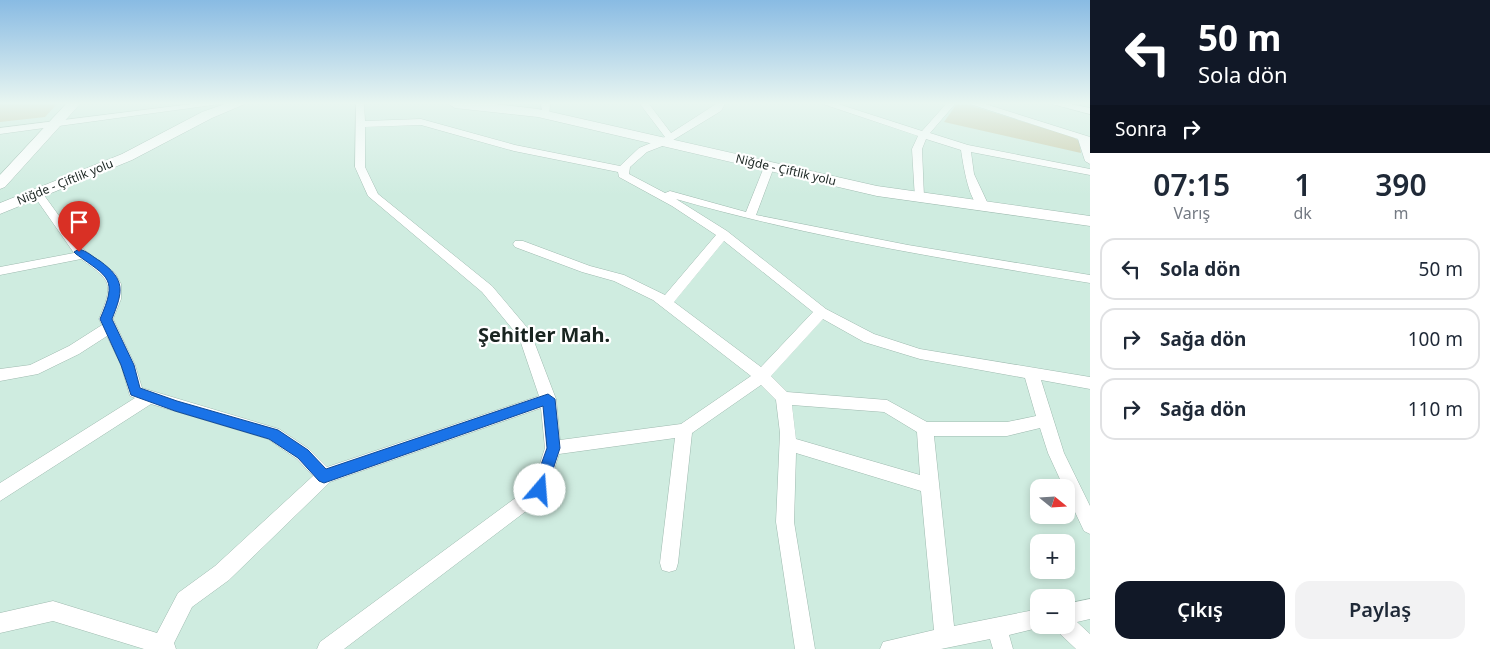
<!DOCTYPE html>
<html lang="tr">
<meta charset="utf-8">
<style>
:root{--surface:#fff;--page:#f2f2f3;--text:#1f2937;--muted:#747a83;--line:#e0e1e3;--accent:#111827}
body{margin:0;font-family:"Noto Sans",sans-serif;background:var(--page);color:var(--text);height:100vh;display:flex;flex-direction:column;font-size:19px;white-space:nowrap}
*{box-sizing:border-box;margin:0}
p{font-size:16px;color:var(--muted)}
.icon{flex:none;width:28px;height:28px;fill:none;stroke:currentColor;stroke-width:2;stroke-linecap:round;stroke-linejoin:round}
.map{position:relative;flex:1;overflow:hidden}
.details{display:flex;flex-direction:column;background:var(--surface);width:400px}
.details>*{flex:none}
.hud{background:#111827;color:#fff;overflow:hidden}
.needle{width:32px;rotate:108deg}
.controls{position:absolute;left:1030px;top:479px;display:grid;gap:10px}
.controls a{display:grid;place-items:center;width:45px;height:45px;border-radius:10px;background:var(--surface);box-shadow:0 2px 8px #0003;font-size:25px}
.pin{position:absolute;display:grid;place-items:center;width:42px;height:42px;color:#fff;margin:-51px -21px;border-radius:50% 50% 50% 0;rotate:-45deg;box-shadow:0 0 5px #0007}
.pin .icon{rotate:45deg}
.me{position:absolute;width:55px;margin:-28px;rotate:18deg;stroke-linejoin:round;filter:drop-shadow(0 0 4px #0008)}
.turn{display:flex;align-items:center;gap:18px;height:105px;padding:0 25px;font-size:22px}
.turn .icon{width:65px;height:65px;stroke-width:2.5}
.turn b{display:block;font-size:35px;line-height:42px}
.then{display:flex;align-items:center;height:48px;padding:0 25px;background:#0003;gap:10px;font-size:19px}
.eta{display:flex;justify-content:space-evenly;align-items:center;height:85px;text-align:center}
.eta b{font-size:30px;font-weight:600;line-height:35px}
.button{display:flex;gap:10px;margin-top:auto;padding:10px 25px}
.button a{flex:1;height:58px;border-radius:15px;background:var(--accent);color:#fff;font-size:20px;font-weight:600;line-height:58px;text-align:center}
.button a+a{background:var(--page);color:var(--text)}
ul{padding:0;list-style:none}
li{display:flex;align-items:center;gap:15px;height:62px;margin:0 10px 8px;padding:0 15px;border:2px solid var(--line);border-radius:15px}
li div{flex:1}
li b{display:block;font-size:19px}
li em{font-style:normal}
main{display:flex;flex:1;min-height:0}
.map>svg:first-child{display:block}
.green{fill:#cacaa9}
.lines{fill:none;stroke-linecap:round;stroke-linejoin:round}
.minor-casing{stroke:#9ebaaf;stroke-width:1}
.secondary-casing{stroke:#9ebaaf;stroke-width:1}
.minor{fill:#fff;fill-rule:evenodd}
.secondary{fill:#fff;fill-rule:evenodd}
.route{fill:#1a73e8;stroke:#114b97}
.labels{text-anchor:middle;stroke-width:4.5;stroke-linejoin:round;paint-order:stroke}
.far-street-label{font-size:12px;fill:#192420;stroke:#fff}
.district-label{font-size:20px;font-weight:bold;fill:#192420;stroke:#fff}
</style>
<main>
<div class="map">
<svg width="1090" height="649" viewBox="0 0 1090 649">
<rect width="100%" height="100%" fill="#cfece0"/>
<g class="green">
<path d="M 0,104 L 57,104 L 45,117 L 0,122 Z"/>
<path d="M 956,105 L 969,105 L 1073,137 L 1079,141 L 1081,153 L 944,122 Z"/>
</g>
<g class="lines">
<g class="minor-casing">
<g id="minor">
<path d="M 191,104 L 220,104 L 0,134 L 0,128 Z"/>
<path d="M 356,104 L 364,104 L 365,121 L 421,119 L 515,145 L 620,166 L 639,148 L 665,137 L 640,104 L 649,104 L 671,133 L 716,104 L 725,104 L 721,111 L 665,145 L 647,152 L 630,167 L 629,174 L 665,193 L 670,191 L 746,212 L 764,167 L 769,164 L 774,167 L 756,215 L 908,245 L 1090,275 L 1090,283 C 951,260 812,238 676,199 L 727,231 L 826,309 L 874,334 L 920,349 L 1090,377 L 1090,389 L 1041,380 L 1064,453 L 1090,506 L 1090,534 L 1084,531 L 1066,493 L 1066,488 L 1064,488 L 1048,453 L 1040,428 L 1007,436 L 934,436 L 954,626 L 1039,609 L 1039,625 L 1046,626 L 1009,635 L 1013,649 L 993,649 L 990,639 L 941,649 L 880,649 L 883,642 L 934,630 L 921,491 L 796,453 L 794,522 L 815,649 L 795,649 L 776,522 L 780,433 L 776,400 L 761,385 L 692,433 L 678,563 L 676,570 L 669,572 L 662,570 L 660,563 L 675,438 L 559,454 L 546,496 L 344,649 L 317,649 L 320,642 L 533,485 L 545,448 L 541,408 L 330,482 L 229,580 L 192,607 L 174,643 L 176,649 L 144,649 L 53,621 L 0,633 L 0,613 L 53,601 L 157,633 L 178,593 L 215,566 L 313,476 L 297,459 L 268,439 L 151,404 L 0,501 L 0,483 L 135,398 L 130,396 L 121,365 L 107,336 L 79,354 L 38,374 L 0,381 L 0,369 L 30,365 L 69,346 L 102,325 L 99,319 C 114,283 112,281 81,259 L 0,275 L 0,267 L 74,253 L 32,193 L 33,191 L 41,191 L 83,249 L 115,273 L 121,284 L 121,299 L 113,319 L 135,365 L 142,388 L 279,429 L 309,449 L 327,467 L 539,396 L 519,337 L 482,292 L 368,196 L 355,167 ZM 421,125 L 514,151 L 618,172 L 619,177 L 672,206 L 716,235 L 665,295 L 624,275 L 590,266 L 523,241 L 515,241 L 513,244 L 515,247 L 582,272 L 614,281 L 653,300 L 751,376 L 681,424 L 560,440 L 556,399 L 530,331 L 492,286 L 378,194 L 365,167 L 365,127 ZM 724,241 L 813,312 L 761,367 L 674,302 ZM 823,319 L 864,342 L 920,359 L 1025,378 L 1036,416 L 1007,422 L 927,422 L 887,400 L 787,392 L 771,376 ZM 792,405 L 884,412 L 917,432 L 920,475 L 796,439 Z"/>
<path d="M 541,104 L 550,104 L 549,117 L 543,117 Z"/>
<path d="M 823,104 L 838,104 L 922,131 L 946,104 L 955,104 L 930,133 L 968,145 L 1090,169 L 1090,175 L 971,152 L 974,174 L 989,206 L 983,209 C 969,206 963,163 961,150 L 926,139 L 922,149 L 924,197 L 923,199 L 915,199 L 912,149 L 918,136 Z"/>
<path d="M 970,104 L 985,104 L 1090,137 L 1090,164 L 1085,161 L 1078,139 Z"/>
<path d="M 1052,104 L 1071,104 L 1090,108 L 1090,114 Z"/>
<path d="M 1090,599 L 1090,619 L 1077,622 L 1090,634 L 1090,649 L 1076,649 L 1058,632 L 1055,625 L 1066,625 L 1066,604 Z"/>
</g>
</g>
<g class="secondary-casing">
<g id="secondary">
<path d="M 66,104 L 80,104 L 5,187 L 0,189 L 0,175 Z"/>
<path d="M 225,104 L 245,104 L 212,118 L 132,160 L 0,214 L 0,203 L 122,154 L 202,112 Z"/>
<path d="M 449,104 L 496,104 L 538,109 L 877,186 L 1090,216 L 1090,226 L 877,196 L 538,117 L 455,108 Z"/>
</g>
</g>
<use href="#minor" class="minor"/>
<use href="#secondary" class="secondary"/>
</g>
<linearGradient id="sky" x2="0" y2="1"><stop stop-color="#89bbe3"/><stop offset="0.53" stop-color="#e9f6f1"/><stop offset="1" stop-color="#e9f6f1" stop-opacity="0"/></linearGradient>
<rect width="1090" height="195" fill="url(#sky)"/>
<path class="route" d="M 79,249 C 87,251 93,257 100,261 C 126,280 123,291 112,319 L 134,365 L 140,388 L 177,401 L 278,430 L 308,450 L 326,469 L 548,394 L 555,399 L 560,448 L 545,494 L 540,496 L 535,494 L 532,490 L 547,448 L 543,406 L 324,483 L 319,481 L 298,458 L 269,439 L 175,411 L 131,395 L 121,365 L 100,319 C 118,278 109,278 76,254 L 74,252 Z"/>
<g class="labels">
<g class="far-street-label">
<text transform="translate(786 170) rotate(13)" y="4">Niğde - Çiftlik yolu</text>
<text transform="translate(65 182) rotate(-22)" y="4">Niğde - Çiftlik yolu</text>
</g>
<g class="district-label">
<text x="544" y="342">Şehitler Mah.</text>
</g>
</g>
</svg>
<div class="controls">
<a><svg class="needle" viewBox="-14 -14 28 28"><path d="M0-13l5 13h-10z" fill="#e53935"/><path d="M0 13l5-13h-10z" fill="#747a83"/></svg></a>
<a>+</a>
<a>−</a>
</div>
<div class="pin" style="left:79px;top:252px;background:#d93025"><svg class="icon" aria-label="arrive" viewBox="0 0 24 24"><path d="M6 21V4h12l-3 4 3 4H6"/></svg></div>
<svg class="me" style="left:540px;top:490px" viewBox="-20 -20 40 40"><circle r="19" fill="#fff"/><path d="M0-13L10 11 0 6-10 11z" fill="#1a73e8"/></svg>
</div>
<section class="details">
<div class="hud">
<div class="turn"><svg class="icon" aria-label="left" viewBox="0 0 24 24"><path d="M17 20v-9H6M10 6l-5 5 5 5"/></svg><div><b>50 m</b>Sola dön</div></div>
<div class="then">Sonra<svg class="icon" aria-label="right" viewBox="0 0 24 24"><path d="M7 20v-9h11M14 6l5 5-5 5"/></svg></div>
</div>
<div class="eta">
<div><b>07:15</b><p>Varış</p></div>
<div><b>1</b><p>dk</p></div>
<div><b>390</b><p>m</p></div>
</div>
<ul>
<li><svg class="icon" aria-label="left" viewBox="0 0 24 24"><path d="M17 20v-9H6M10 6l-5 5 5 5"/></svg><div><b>Sola dön</b></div><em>50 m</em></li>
<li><svg class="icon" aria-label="right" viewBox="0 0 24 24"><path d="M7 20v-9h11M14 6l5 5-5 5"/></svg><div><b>Sağa dön</b></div><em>100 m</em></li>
<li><svg class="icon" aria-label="right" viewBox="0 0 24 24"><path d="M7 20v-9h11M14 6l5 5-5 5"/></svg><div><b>Sağa dön</b></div><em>110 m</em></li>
</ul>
<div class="button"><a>Çıkış</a><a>Paylaş</a></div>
</section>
</main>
